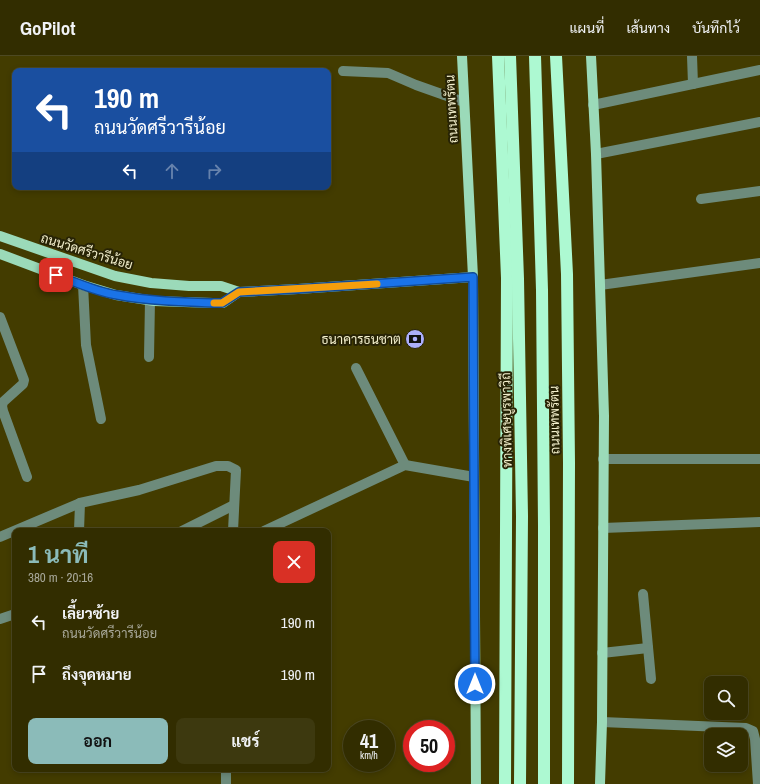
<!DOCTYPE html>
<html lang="th">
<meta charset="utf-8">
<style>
:root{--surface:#322d00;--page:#3d390f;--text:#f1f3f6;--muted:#a8a899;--line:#4d4922;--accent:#8bbbb9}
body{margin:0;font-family:"Archivo Narrow",Sarabun,sans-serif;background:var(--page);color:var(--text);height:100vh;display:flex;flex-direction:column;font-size:15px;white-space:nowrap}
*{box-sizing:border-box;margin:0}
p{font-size:13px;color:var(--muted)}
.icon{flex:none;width:22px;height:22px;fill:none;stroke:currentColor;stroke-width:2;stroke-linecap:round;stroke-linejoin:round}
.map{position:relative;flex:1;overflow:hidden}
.details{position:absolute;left:12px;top:472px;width:319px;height:244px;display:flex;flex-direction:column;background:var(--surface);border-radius:8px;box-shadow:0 2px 6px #0003,0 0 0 1px var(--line)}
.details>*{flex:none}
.banner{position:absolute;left:12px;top:12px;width:319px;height:122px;border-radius:8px;box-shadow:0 2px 6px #0003,0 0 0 1px var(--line);background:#1a4fa0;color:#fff;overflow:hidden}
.controls{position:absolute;left:704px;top:620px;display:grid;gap:8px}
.controls a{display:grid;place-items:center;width:44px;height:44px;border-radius:8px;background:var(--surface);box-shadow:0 2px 6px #0003,0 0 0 1px var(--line);font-size:20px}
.speed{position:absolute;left:343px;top:664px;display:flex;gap:8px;font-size:20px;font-weight:700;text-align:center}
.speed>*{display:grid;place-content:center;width:52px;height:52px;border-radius:50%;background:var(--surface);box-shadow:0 2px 6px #0003,0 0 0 1px var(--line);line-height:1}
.speed small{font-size:10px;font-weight:400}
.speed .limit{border:6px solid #d22;background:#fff;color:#111}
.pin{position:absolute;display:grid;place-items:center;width:34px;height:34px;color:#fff;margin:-17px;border-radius:8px;box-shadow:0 2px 6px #0006}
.me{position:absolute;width:44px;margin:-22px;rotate:0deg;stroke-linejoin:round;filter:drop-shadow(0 0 3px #0008)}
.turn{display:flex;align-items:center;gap:14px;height:84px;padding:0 16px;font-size:18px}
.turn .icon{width:52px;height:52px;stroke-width:2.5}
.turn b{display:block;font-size:28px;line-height:34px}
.lanes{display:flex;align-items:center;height:38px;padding:0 16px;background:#0003;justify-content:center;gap:20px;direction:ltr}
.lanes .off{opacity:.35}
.round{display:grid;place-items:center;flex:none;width:42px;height:42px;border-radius:8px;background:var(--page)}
.summary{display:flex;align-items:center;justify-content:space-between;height:68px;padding:0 16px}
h1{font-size:24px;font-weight:700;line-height:30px;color:var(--accent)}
.cta{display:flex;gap:8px;margin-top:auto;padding:8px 16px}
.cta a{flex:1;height:46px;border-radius:8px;background:var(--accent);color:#111;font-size:16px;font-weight:700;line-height:46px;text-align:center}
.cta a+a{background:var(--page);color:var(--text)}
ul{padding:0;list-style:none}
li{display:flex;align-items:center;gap:12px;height:52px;padding:0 16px}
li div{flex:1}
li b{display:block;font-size:15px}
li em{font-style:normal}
header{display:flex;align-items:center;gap:24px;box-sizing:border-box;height:56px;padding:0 20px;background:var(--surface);border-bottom:1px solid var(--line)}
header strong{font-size:19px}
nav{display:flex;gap:22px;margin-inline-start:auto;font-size:14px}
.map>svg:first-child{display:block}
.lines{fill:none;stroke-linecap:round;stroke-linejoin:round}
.minor{stroke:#6d8b7b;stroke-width:10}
.major{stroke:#9bdab9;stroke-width:10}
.highway{stroke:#adf9d2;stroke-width:12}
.route-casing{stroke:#114b97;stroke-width:10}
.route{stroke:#1a73e8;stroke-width:7}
.slow{stroke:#f59e0b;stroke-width:7}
.labels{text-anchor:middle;stroke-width:4;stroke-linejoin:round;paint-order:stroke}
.street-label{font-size:13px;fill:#f3efcc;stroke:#272305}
.poi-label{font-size:13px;fill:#f3efcc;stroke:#272305;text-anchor:end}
</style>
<header>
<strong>GoPilot</strong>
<nav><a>แผนที่</a><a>เส้นทาง</a><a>บันทึกไว้</a></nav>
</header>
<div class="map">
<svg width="760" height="728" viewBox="0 0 760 728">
<rect width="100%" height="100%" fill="#433c00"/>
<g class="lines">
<g class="minor">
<path d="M 692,0 L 693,28"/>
<path d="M 343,15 L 388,17 L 416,29 L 464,46"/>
<path d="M 593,49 L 760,14"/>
<path d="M 596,98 L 760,66"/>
<path d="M 701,143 L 760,135"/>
<path d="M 83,229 L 86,289 L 101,363"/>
<path d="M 600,229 L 760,207"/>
<path d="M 0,261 L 24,324 L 23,328 L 3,346 L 2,350 L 3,355 L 27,421"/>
<path d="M 149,301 L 150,244"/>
<path d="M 356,312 L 405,409"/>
<path d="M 603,403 L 760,403"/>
<path d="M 603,472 L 760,466"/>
<path d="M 79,475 L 80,447"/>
<path d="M 182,475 L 234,449"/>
<path d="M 264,475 L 405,409 L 474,421"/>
<path d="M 0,481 L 80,447 L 139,434 L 216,410 L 228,410 L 236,414 L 233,475"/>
<path d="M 643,538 L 651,623"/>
<path d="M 0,563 L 15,558"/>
<path d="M 602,597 L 648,592"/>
<path d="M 602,666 L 746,672 L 753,675 L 755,683 L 758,728"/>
<path d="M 226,728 L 226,713"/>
</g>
<g class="major">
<path d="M 462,0 L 473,221 L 476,728"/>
<path d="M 591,0 L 596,98 L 604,360 L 602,666 L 600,728"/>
<path d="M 0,180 L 115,220 L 151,227 L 189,230 L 221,230 L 239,236 L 298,233 L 473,221"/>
<path d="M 0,198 L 83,229 L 116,239 L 154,245 L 213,247 L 223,247 L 239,236"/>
</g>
<g class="highway">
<path d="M 498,0 L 507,222 L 505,728"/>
<path d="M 510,0 L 518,223 L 522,460 L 520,728"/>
<path d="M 535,0 L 542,234 L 544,470 L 544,728"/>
<path d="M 556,0 L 567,218 L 569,407 L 568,728"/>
</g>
</g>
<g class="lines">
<g class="route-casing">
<path id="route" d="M 56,219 C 75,226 97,236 117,239 C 149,245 181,246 213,247 L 222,247 L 239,236 L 298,233 L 473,221 L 475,628"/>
</g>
<use href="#route" class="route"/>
<path class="slow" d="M 214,247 L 222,247 L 239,236 L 377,228"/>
</g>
<defs>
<g id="bank-disc" transform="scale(1)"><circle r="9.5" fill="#acaffb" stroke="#272305"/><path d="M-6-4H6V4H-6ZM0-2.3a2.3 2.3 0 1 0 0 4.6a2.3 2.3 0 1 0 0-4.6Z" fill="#111"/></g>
</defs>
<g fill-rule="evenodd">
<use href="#bank-disc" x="415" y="283"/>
</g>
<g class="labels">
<g class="street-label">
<text transform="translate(451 53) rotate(-93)" y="5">ถนนเทพรัตน</text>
<text transform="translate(87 195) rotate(17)" y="5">ถนนวัดศรีวารีน้อย</text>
<text transform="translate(506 364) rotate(-91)" y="5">ทางพิเศษบูรพาวิถี</text>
<text transform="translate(554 364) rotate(-91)" y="5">ถนนเทพรัตน</text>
</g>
<g class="poi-label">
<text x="401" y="288">ธนาคารธนชาต</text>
</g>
</g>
</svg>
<div class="controls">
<a><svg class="icon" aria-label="search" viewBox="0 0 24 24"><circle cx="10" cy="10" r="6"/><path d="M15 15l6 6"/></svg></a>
<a><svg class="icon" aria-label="layers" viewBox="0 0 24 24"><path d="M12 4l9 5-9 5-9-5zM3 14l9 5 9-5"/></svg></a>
</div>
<div class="speed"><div>41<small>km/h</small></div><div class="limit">50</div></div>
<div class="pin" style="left:56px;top:219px;background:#d93025"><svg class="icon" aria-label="arrive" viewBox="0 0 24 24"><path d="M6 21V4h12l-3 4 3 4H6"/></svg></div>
<svg class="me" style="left:475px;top:628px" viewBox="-20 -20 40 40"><circle r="17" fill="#1a73e8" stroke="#fff" stroke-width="3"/><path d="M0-11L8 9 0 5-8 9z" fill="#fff"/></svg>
<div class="banner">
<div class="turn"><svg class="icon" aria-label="left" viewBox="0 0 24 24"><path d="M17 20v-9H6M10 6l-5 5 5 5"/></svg><div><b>190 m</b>ถนนวัดศรีวารีน้อย</div></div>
<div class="lanes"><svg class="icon" aria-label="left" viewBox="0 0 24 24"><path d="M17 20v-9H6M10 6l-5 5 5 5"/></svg><svg class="icon off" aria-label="ahead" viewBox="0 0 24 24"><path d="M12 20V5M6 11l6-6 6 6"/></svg><svg class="icon off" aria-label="right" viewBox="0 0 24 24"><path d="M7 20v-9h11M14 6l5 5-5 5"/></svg></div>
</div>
<section class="details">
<div class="summary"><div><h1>1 นาที</h1><p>380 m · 20:16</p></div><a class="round" style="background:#d93025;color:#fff"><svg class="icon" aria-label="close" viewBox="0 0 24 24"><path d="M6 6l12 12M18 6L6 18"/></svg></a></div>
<ul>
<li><svg class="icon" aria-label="left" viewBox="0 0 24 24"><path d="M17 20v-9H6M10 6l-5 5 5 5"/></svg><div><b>เลี้ยวซ้าย</b><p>ถนนวัดศรีวารีน้อย</p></div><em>190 m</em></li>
<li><svg class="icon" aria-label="arrive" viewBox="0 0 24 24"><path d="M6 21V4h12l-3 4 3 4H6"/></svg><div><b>ถึงจุดหมาย</b></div><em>190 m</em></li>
</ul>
<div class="cta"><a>ออก</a><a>แชร์</a></div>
</section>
</div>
